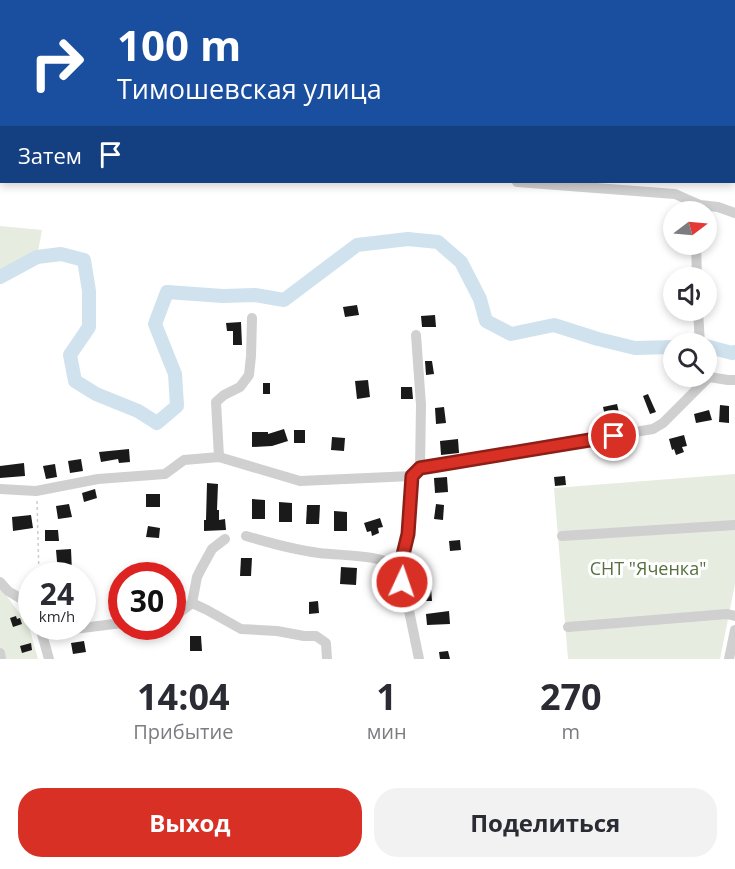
<!DOCTYPE html>
<html lang="ru">
<meta charset="utf-8">
<style>
:root{--surface:#fff;--page:#f2f2f3;--text:#2b2b33;--muted:#7c7c81;--accent:#d93025}
body{margin:0;font-family:"Open Sans",sans-serif;background:var(--page);color:var(--text);height:100vh;display:flex;flex-direction:column;font-size:22px;white-space:nowrap}
*{box-sizing:border-box;margin:0}
p{font-size:20px;color:var(--muted)}
.icon{flex:none;width:33px;height:33px;fill:none;stroke:currentColor;stroke-width:2;stroke-linecap:round;stroke-linejoin:round}
.map{position:relative;height:659px;overflow:hidden}
.sheet{display:flex;flex-direction:column;background:var(--surface);flex:1}
.sheet>*{flex:none}
.hud{position:absolute;left:0px;top:0px;width:735px;height:183px;box-shadow:0 3px 9px #0003;background:#1a4fa0;color:#fff;overflow:hidden}
.needle{width:39px;rotate:74deg}
.buttons{position:absolute;left:663px;top:201px;display:grid;gap:12px}
.buttons a{display:grid;place-items:center;width:54px;height:54px;border-radius:50%;background:var(--surface);box-shadow:0 3px 9px #0003;font-size:30px}
.speed{position:absolute;left:18px;top:562px;display:flex;gap:12px;font-size:30px;font-weight:700;text-align:center}
.speed>*{display:grid;place-content:center;width:78px;height:78px;border-radius:50%;background:var(--surface);box-shadow:0 3px 9px #0003;line-height:1}
.speed small{font-size:15px;font-weight:400}
.speed .limit{border:9px solid #d22;background:#fff;color:#111}
.pin{position:absolute;display:grid;place-items:center;width:51px;height:51px;color:#fff;margin:-26px;border:3px solid #fff;border-radius:50%;box-shadow:0 2px 6px #0007}
.me{position:absolute;width:66px;margin:-33px;rotate:3deg;stroke-linejoin:round;filter:drop-shadow(0 0 4px #0008)}
.turn{display:flex;align-items:center;gap:21px;height:126px;padding:0 18px;font-size:27px}
.turn .icon{width:78px;height:78px;stroke-width:2.5}
.turn b{display:block;font-size:42px;line-height:51px}
.then{display:flex;align-items:center;height:57px;padding:0 18px;background:#0003;gap:12px;font-size:22px}
.eta{display:flex;justify-content:space-evenly;align-items:center;height:102px;text-align:center}
.eta b{font-size:36px;font-weight:700;line-height:42px}
.button{display:flex;gap:12px;margin-top:auto;padding:12px 18px}
.button a{flex:1;height:69px;border-radius:24px;background:var(--accent);color:#fff;font-size:24px;font-weight:700;line-height:69px;text-align:center}
.button a+a{background:var(--page);color:var(--text)}
.map>svg:first-child{display:block}
.green{fill:#e6ecdf}
.lines{fill:none;stroke-linecap:round;stroke-linejoin:round}
.river{stroke:#cfe2ee;stroke-width:14}
.building{fill:#1a1a1a}
.path{stroke:#cdcdcd;stroke-width:1.5;stroke-dasharray:3 3;stroke-linecap:butt}
.minor{stroke:#d0d0d0;stroke-width:10}
.rail{stroke:#888;stroke-width:2;stroke-dasharray:6 4.5;stroke-linecap:butt}
.route-casing{stroke:#8d1f18;stroke-width:15}
.route{stroke:#d93025;stroke-width:10}
.labels{text-anchor:middle;stroke-width:6;stroke-linejoin:round;paint-order:stroke}
.park-label{font-size:18px;fill:#56703f;stroke:#fff}
</style>
<div class="map">
<svg width="735" height="659" viewBox="0 0 735 659">
<rect width="100%" height="100%" fill="#fff"/>
<g class="green">
<path d="M 0,0 L 621,0 L 611,2 L 2,2 L 1,13 L 0,13 Z"/>
<path d="M 629,0 L 735,0 L 735,30 L 734,30 L 734,2 L 636,2 Z"/>
<path d="M 0,226 L 42,230 L 37,257 L 0,277 Z"/>
<path d="M 735,474 L 735,584 L 720,659 L 568,659 L 554,488 Z"/>
<path d="M 0,587 L 29,626 L 38,659 L 0,659 Z"/>
</g>
<g class="lines">
<g class="river">
<path d="M 0,277 L 37,257 L 61,254 L 84,260 L 89,291 L 89,327 L 70,355 L 75,381 L 96,394 L 138,411 L 157,423 L 177,406 L 175,374 L 155,324 L 167,292 L 223,296 L 255,295 L 284,300 L 357,245 L 408,239 L 438,242 L 461,262 L 480,299 L 486,321 L 511,334 L 554,325 L 598,339 L 635,348 L 674,347"/>
<path d="M 706,346 L 732,353 L 735,352"/>
</g>
</g>
<g class="building">
<path d="M 357,305 L 359,315 L 345,317 L 343,307 Z"/>
<path d="M 435,315 L 436,327 L 422,327 L 421,316 Z"/>
<path d="M 241,322 L 242,345 L 233,345 L 233,331 L 227,331 L 226,323 Z"/>
<path d="M 425,361 L 432,361 L 434,374 L 426,375 Z"/>
<path d="M 368,380 L 370,397 L 357,399 L 355,381 Z"/>
<rect x="263" y="383" width="7" height="11"/>
<path d="M 401,387 L 412,387 L 413,399 L 401,399 Z"/>
<path d="M 648,394 L 656,412 L 650,414 L 643,396 Z"/>
<path d="M 617,404 L 620,417 L 606,420 L 603,407 Z"/>
<path d="M 720,405 L 729,406 L 729,423 L 719,422 Z"/>
<path d="M 444,407 L 446,423 L 436,424 L 435,408 Z"/>
<path d="M 709,410 L 712,420 L 696,423 L 694,414 Z"/>
<path d="M 284,429 L 288,441 L 272,446 L 252,447 L 252,432 L 268,432 L 268,434 Z"/>
<rect x="294" y="430" width="11" height="13"/>
<path d="M 684,435 L 687,446 L 682,447 L 684,452 L 676,455 L 674,449 L 672,450 L 669,439 Z"/>
<path d="M 332,437 L 345,438 L 344,451 L 331,450 Z"/>
<path d="M 458,439 L 459,453 L 441,455 L 440,441 Z"/>
<path d="M 129,449 L 130,462 L 119,463 L 118,459 L 101,462 L 99,452 Z"/>
<path d="M 81,459 L 83,471 L 70,473 L 68,461 Z"/>
<path d="M 24,463 L 25,476 L 0,478 L 0,466 Z"/>
<path d="M 55,464 L 57,477 L 46,479 L 43,466 Z"/>
<path d="M 565,476 L 566,485 L 555,486 L 554,477 Z"/>
<path d="M 447,477 L 448,492 L 435,493 L 434,478 Z"/>
<path d="M 207,483 L 218,484 L 217,510 L 219,510 L 219,520 L 225,519 L 226,530 L 204,531 L 204,520 L 206,520 Z"/>
<path d="M 95,489 L 97,498 L 84,502 L 82,493 Z"/>
<rect x="146" y="494" width="14" height="13"/>
<path d="M 252,499 L 265,500 L 265,519 L 252,519 Z"/>
<path d="M 279,502 L 292,503 L 292,522 L 279,522 Z"/>
<path d="M 69,504 L 72,517 L 58,519 L 56,506 Z"/>
<path d="M 436,504 L 444,505 L 443,520 L 434,519 Z"/>
<path d="M 307,505 L 320,505 L 319,524 L 306,524 Z"/>
<path d="M 334,511 L 347,512 L 347,531 L 334,531 Z"/>
<path d="M 31,515 L 33,528 L 13,531 L 12,517 Z"/>
<path d="M 380,518 L 383,527 L 378,528 L 379,533 L 372,536 L 371,531 L 367,532 L 364,523 Z"/>
<path d="M 148,526 L 160,528 L 159,538 L 146,537 Z"/>
<path d="M 45,530 L 58,530 L 59,541 L 45,541 Z"/>
<path d="M 460,540 L 461,550 L 450,551 L 449,541 Z"/>
<path d="M 71,549 L 72,572 L 58,573 L 56,550 Z"/>
<path d="M 241,558 L 252,558 L 251,576 L 240,576 Z"/>
<path d="M 160,567 L 160,574 L 150,575 L 149,568 Z"/>
<path d="M 341,567 L 357,568 L 356,585 L 340,584 Z"/>
<path d="M 431,587 L 432,601 L 424,601 L 423,588 Z"/>
<path d="M 318,601 L 319,613 L 309,614 L 309,602 Z"/>
<path d="M 449,611 L 450,624 L 427,625 L 426,614 Z"/>
<path d="M 16,616 L 17,619 L 20,618 L 22,624 L 13,627 L 10,618 Z"/>
<path d="M 190,636 L 201,636 L 202,651 L 190,651 Z"/>
<path d="M 84,641 L 86,652 L 73,654 L 71,643 Z"/>
<path d="M 31,643 L 32,650 L 22,653 L 20,646 Z"/>
<path d="M 448,651 L 450,659 L 440,659 L 439,652 Z"/>
</g>
<g class="lines">
<path class="path" d="M 37,501 L 39,576"/>
<g class="minor">
<path d="M 0,113 L 2,113"/>
<path d="M 0,162 L 2,162"/>
<path d="M 517,182 L 675,194 L 700,205 L 718,207 L 735,213"/>
<path d="M 696,244 L 697,278"/>
<path d="M 698,310 L 700,344"/>
<path d="M 416,335 L 421,405 L 420,468"/>
<path d="M 707,372 L 709,377 L 728,380 L 735,380"/>
<path d="M 219,457 L 216,402 L 224,395 L 240,387 L 249,375 L 251,356 L 252,318"/>
<path d="M 412,476 L 408,534 L 400,567 L 419,659"/>
<path d="M 0,489 L 36,491 L 98,479 L 165,474 L 184,460 L 219,457 L 300,481 L 412,476 L 420,468 L 653,429 L 663,423 L 709,377"/>
<path d="M 246,536 C 270,543 294,550 319,553 C 346,556 375,554 400,567"/>
<path d="M 562,536 L 735,525"/>
<path d="M 0,582 L 8,591 L 25,601 L 32,610"/>
<path d="M 192,603 L 207,610 L 241,629 L 277,631 L 304,636 L 316,636 L 326,643 L 327,659"/>
<path d="M 172,613 L 180,612 L 192,603 L 197,577 L 201,569 L 212,549 L 225,539"/>
<path d="M 40,627 L 49,659"/>
<path d="M 568,627 L 727,614 L 735,616"/>
<path d="M 41,631 L 58,631 L 122,623"/>
<path d="M 0,653 L 1,659"/>
<path d="M 729,659 L 735,630"/>
</g>
<g class="rail">
<path d="M 0,70 L 2,70"/>
<path d="M 734,72 L 735,71"/>
</g>
</g>
<g class="lines">
<g class="route-casing">
<path id="route" d="M 402,582 L 400,567 L 408,534 L 412,476 L 420,468 L 614,436"/>
</g>
<use href="#route" class="route"/>
</g>
<g class="labels">
<g class="park-label">
<text x="648" y="575">СНТ "Яченка"</text>
</g>
</g>
</svg>
<div class="buttons">
<a><svg class="needle" viewBox="-14 -14 28 28"><path d="M0-13l5 13h-10z" fill="#e53935"/><path d="M0 13l5-13h-10z" fill="#7c7c81"/></svg></a>
<a><svg class="icon" aria-label="sound" viewBox="0 0 24 24"><path d="M4 9h4l5-4v14l-5-4H4zM17 9q2 3 0 6"/></svg></a>
<a><svg class="icon" aria-label="search" viewBox="0 0 24 24"><circle cx="10" cy="10" r="6"/><path d="M15 15l6 6"/></svg></a>
</div>
<div class="speed"><div>24<small>km/h</small></div><div class="limit">30</div></div>
<div class="pin" style="left:614px;top:436px;background:#d93025"><svg class="icon" aria-label="arrive" viewBox="0 0 24 24"><path d="M6 21V4h12l-3 4 3 4H6"/></svg></div>
<svg class="me" style="left:402px;top:582px" viewBox="-20 -20 40 40"><circle r="17" fill="#d93025" stroke="#fff" stroke-width="3"/><path d="M0-11L8 9 0 5-8 9z" fill="#fff"/></svg>
<div class="hud">
<div class="turn"><svg class="icon" aria-label="right" viewBox="0 0 24 24"><path d="M7 20v-9h11M14 6l5 5-5 5"/></svg><div><b>100 m</b>Тимошевская улица</div></div>
<div class="then">Затем<svg class="icon" aria-label="arrive" viewBox="0 0 24 24"><path d="M6 21V4h12l-3 4 3 4H6"/></svg></div>
</div>
</div>
<section class="sheet">
<div class="eta">
<div><b>14:04</b><p>Прибытие</p></div>
<div><b>1</b><p>мин</p></div>
<div><b>270</b><p>m</p></div>
</div>
<div class="button"><a>Выход</a><a>Поделиться</a></div>
</section>
